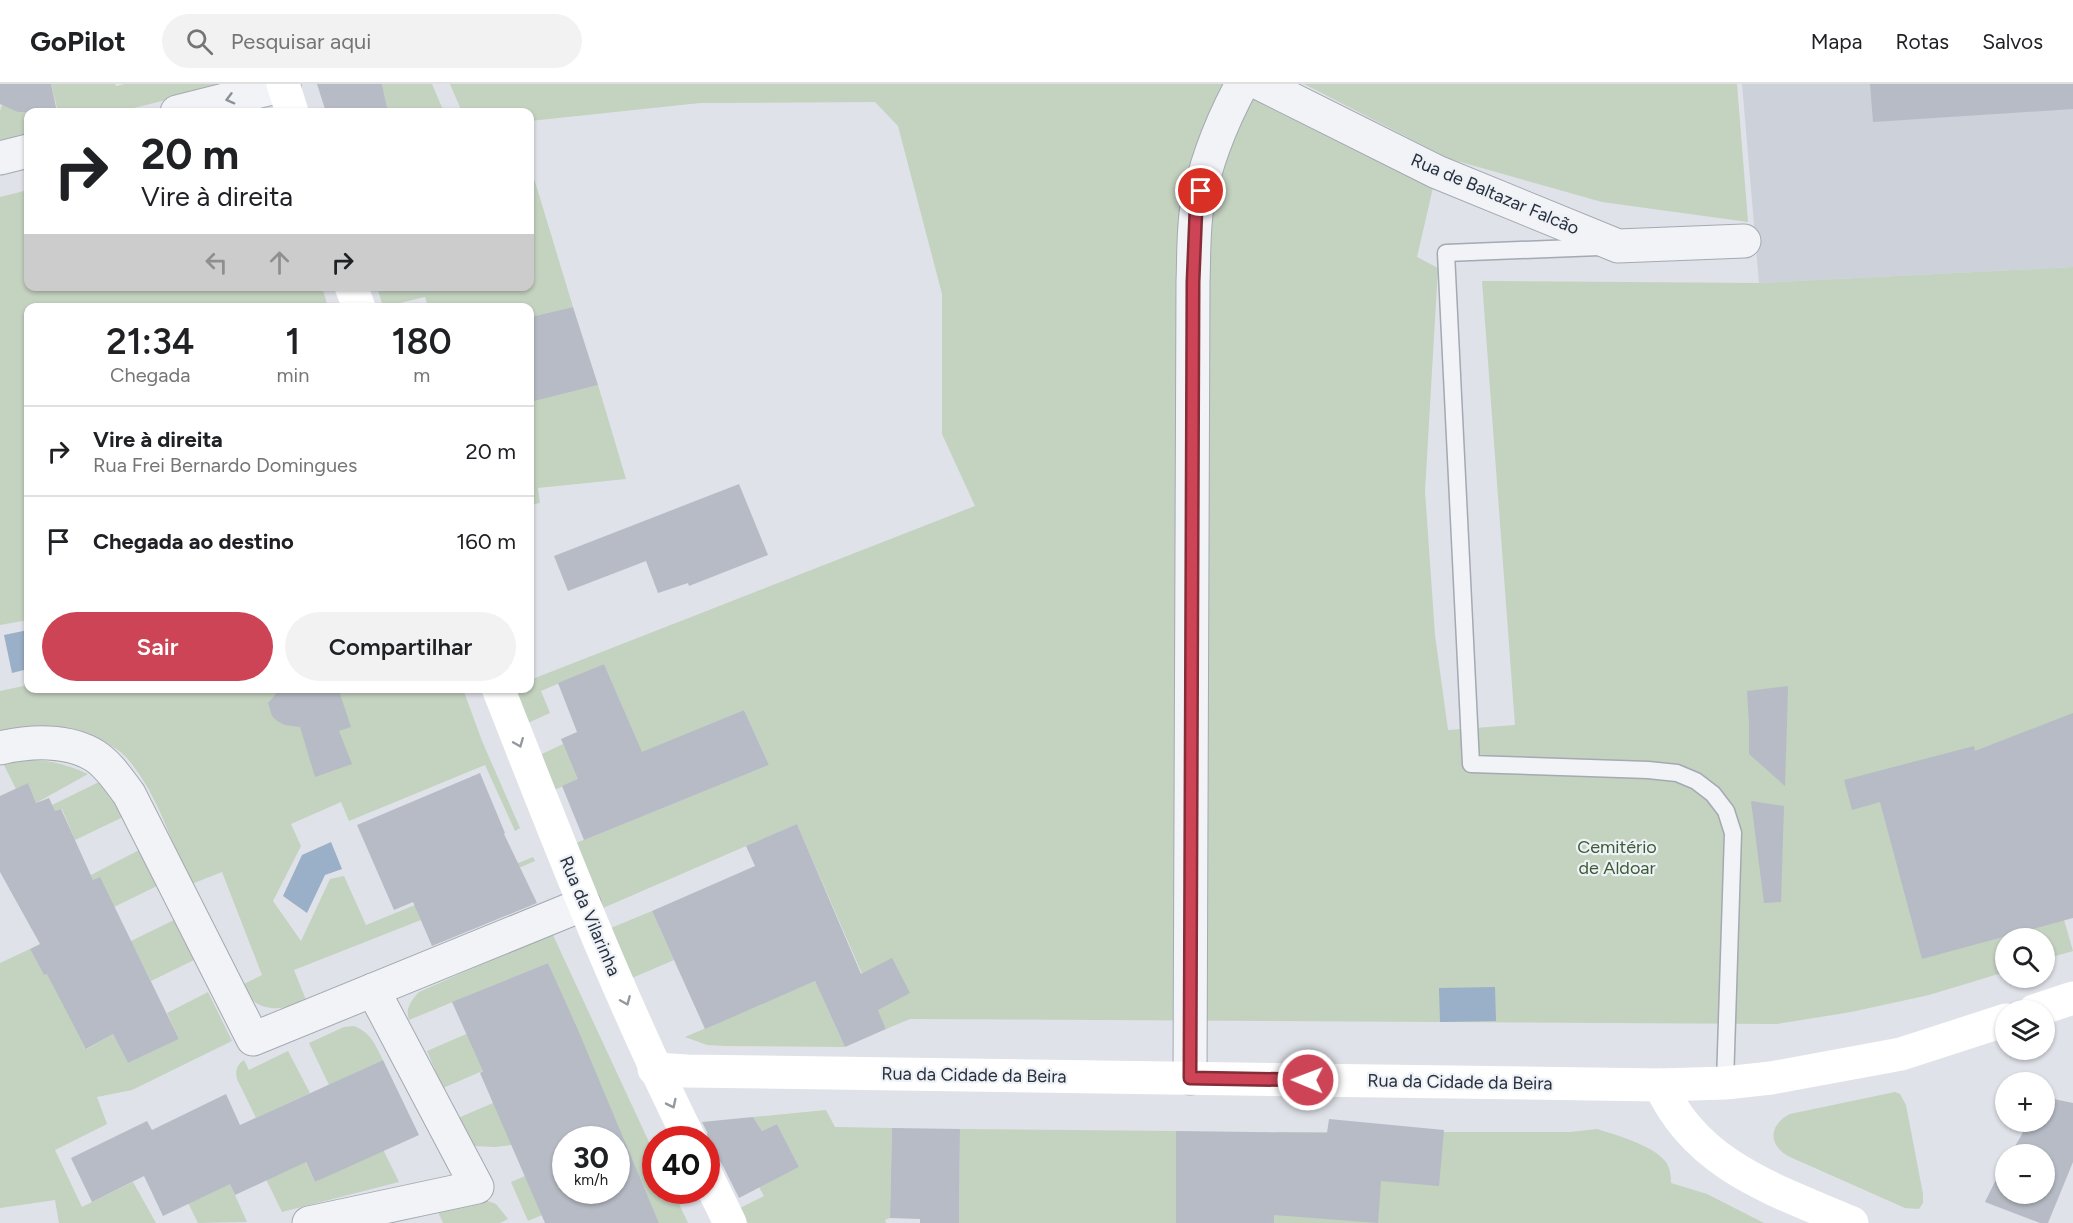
<!DOCTYPE html>
<html lang="pt">
<meta charset="utf-8">
<style>
:root{--surface:#fff;--page:#f2f2f2;--text:#202124;--muted:#757577;--line:#e0e0e0;--accent:#c45}
body{margin:0;font-family:Figtree,sans-serif;background:var(--page);color:var(--text);height:100vh;display:flex;flex-direction:column;font-size:22px;white-space:nowrap}
*{box-sizing:border-box;margin:0}
p{font-size:20px;color:var(--muted)}
.icon{flex:none;width:33px;height:33px;fill:none;stroke:currentColor;stroke-width:2;stroke-linecap:round;stroke-linejoin:round}
.map{position:relative;flex:1;overflow:hidden}
.panel{position:absolute;left:24px;top:219px;width:510px;height:390px;display:flex;flex-direction:column;background:var(--surface);border-radius:12px;box-shadow:0 2px 4px #0004}
.panel>*{flex:none}
.banner{position:absolute;left:24px;top:24px;width:510px;height:183px;border-radius:12px;box-shadow:0 2px 4px #0004;background:#fff;color:var(--text);overflow:hidden}
.fabs{position:absolute;left:1995px;top:844px;display:grid;gap:12px}
.fabs a{display:grid;place-items:center;width:60px;height:60px;border-radius:50%;background:var(--surface);box-shadow:0 2px 4px #0004;font-size:30px}
.speed{position:absolute;left:552px;top:1042px;display:flex;gap:12px;font-size:30px;font-weight:700;text-align:center}
.speed>*{display:grid;place-content:center;width:78px;height:78px;border-radius:50%;background:var(--surface);box-shadow:0 2px 4px #0004;line-height:1}
.speed small{font-size:15px;font-weight:400}
.speed .limit{border:9px solid #d22;background:#fff;color:#111}
.pin{position:absolute;display:grid;place-items:center;width:51px;height:51px;color:#fff;margin:-26px;border:3px solid #fff;border-radius:50%;box-shadow:0 2px 6px #0007}
.me{position:absolute;width:66px;margin:-33px;rotate:271deg;stroke-linejoin:round;filter:drop-shadow(0 0 4px #0008)}
.turn{display:flex;align-items:center;gap:21px;height:126px;padding:0 18px;font-size:27px}
.turn .icon{width:78px;height:78px;stroke-width:2.5}
.turn b{display:block;font-size:42px;line-height:51px}
.lanes{display:flex;align-items:center;height:57px;padding:0 18px;background:#0003;justify-content:center;gap:30px;direction:ltr}
.lanes .off{opacity:.35}
.eta{display:flex;justify-content:space-evenly;align-items:center;height:102px;text-align:center}
.eta b{font-size:36px;font-weight:600;line-height:42px}
.action{display:flex;gap:12px;margin-top:auto;padding:12px 18px}
.action a{flex:1;height:69px;border-radius:36px;background:var(--accent);color:#fff;font-size:24px;font-weight:600;line-height:69px;text-align:center}
.action a+a{background:var(--page);color:var(--text)}
ul{padding:0;list-style:none}
li{display:flex;align-items:center;gap:18px;height:90px;padding:0 18px;border-top:2px solid var(--line)}
li div{flex:1}
li b{display:block;font-size:22px}
li em{font-style:normal}
header{display:flex;align-items:center;gap:36px;box-sizing:border-box;height:84px;padding:0 30px;background:var(--surface);border-bottom:2px solid var(--line)}
header strong{font-size:28px}
nav{display:flex;gap:33px;margin-inline-start:auto;font-size:21px}
.search{width:420px;height:54px;background:var(--page);display:flex;align-items:center;gap:15px;box-sizing:border-box;padding:0 21px;border-radius:33px;color:var(--muted);font-size:22px}
.map>svg:first-child{display:block}
.built{fill:#cdd1da}
.green{fill:#c4d2c0}
.water{fill:#9aafc8}
.building{fill:#b6bbc5;fill-rule:evenodd}
.lines{fill:none;stroke-linecap:round;stroke-linejoin:round}
.lane-casing{stroke:#a4a9b2;stroke-width:19}
.street-casing{stroke:#a4a9b2;stroke-width:35}
.lane{stroke:#f1f3f6;stroke-width:16}
.street{stroke:#f1f3f6;stroke-width:33}
.secondary{stroke:#fff;stroke-width:33}
.oneway{stroke:#8c929a}
.oneway2{stroke:#94989f}
.route-casing{stroke:#852c37;stroke-width:15}
.route{stroke:#c45;stroke-width:10}
.labels{text-anchor:middle;stroke-width:4.5;stroke-linejoin:round;paint-order:stroke}
.street-label{font-size:18px;fill:#28303f;stroke:#eef1f5}
.park-label{font-size:18px;fill:#3b5a35;stroke:#eef1f5}
</style>
<header>
<strong>GoPilot</strong>
<div class="search"><svg class="icon" aria-label="search" viewBox="0 0 24 24"><circle cx="10" cy="10" r="6"/><path d="M15 15l6 6"/></svg>Pesquisar aqui</div>
<nav><a>Mapa</a><a>Rotas</a><a>Salvos</a></nav>
</header>
<div class="map">
<svg width="2073" height="1139" viewBox="0 0 2073 1139">
<rect width="100%" height="100%" fill="#dfe2e8"/>
<path class="built" d="M 1742,0 L 2073,0 L 2073,183 L 1759,199 Z"/>
<g class="green">
<path d="M 51,0 L 115,0 L 116,2 L 125,0 L 230,0 L 118,28 L 58,28 Z"/>
<path d="M 382,0 L 432,0 L 444,28 L 388,28 Z"/>
<path d="M 450,0 L 1233,0 L 1435,95 L 1417,173 L 1438,184 L 1425,407 L 1435,551 L 1448,646 L 1515,641 L 1482,197 L 1759,199 L 2073,183 L 2073,629 L 2053,798 L 2073,867 L 2045,875 L 2044,855 L 2006,855 L 2005,888 L 1929,911 L 1851,928 L 1777,940 L 910,935 L 886,945 L 797,740 L 603,824 L 576,759 L 769,681 L 744,626 L 554,706 L 540,671 L 563,660 L 573,682 L 636,655 L 604,580 L 541,607 L 550,629 L 528,639 L 515,605 L 530,604 L 530,596 L 975,422 L 942,350 L 942,210 L 898,42 L 875,18 L 700,19 L 530,37 L 530,28 L 462,28 Z"/>
<path d="M 1304,0 L 1737,0 L 1748,138 L 1602,118 L 1450,75 Z"/>
<path d="M 32,7 L 37,28 L 28,28 L 28,50 L 0,57 L 0,27 L 2,21 L 5,22 Z"/>
<path d="M 530,81 L 573,223 L 530,233 L 530,224 L 428,223 L 425,213 L 383,223 L 378,206 L 392,203 L 530,202 Z"/>
<path d="M 28,106 L 28,202 L 322,203 L 328,223 L 28,224 L 28,536 L 0,541 L 0,113 Z"/>
<path d="M 598,301 L 626,395 L 538,404 L 540,419 L 530,421 L 530,317 Z"/>
<path d="M 28,601 L 28,604 L 463,605 L 482,657 L 520,744 L 515,747 L 485,681 L 349,737 L 341,718 L 291,740 L 301,762 L 273,817 L 301,857 L 330,795 L 344,792 L 366,841 L 533,773 L 535,777 L 417,827 L 421,836 L 294,886 L 306,916 C 280,929 256,928 240,902 L 262,891 L 222,788 L 189,801 C 172,758 157,708 126,673 C 113,659 79,645 59,643 C 40,642 19,648 0,651 L 0,607 Z"/>
<path d="M 29,676 C 51,676 68,681 88,690 L 36,719 L 28,699 L 16,705 L 4,681 L 11,678 Z"/>
<path d="M 99,698 L 108,707 L 123,733 L 75,756 L 62,725 L 55,727 L 52,721 Z"/>
<path d="M 141,765 L 159,801 L 114,823 L 93,796 L 91,791 Z"/>
<path d="M 652,827 L 674,876 L 632,894 L 611,844 Z"/>
<path d="M 174,836 L 194,876 L 151,897 L 131,857 Z"/>
<path d="M 552,849 L 655,1071 L 656,1107 L 673,1107 L 688,1139 L 659,1139 L 548,879 L 409,936 C 405,924 411,917 419,908 Z"/>
<path d="M 30,865 L 44,891 L 74,876 L 87,965 L 113,950 L 128,979 L 179,955 L 167,929 L 208,908 L 232,957 L 132,1006 L 97,1013 L 107,1040 L 55,1066 L 82,1123 L 133,1098 L 156,1139 L 59,1139 L 55,1116 L 0,1124 L 0,879 Z"/>
<path d="M 815,897 L 845,963 L 725,962 L 707,961 L 685,953 Z"/>
<path d="M 508,932 L 524,969 L 443,1004 L 427,967 Z"/>
<path d="M 354,942 C 371,949 375,960 383,976 L 329,1001 L 309,959 L 344,943 Z"/>
<path d="M 288,967 L 310,1009 L 256,1034 L 237,995 C 235,986 237,981 244,976 L 249,986 Z"/>
<path d="M 540,999 L 511,1061 L 495,1063 L 472,1062 L 458,1034 Z"/>
<path d="M 1895,1008 L 1900,1010 L 1906,1021 L 1923,1110 L 1923,1119 L 1919,1125 L 1905,1124 L 1790,1073 C 1768,1062 1768,1041 1790,1030 Z"/>
<path d="M 826,1026 L 835,1043 L 892,1044 L 890,1134 L 885,1136 L 886,1139 L 748,1139 L 740,1124 L 764,1112 L 759,1103 L 799,1083 L 777,1040 L 762,1047 L 753,1033 Z"/>
<path d="M 371,1041 L 399,1098 L 282,1128 L 262,1087 L 302,1071 L 315,1098 L 345,1084 L 334,1059 Z"/>
<path d="M 960,1045 L 1176,1047 L 1176,1139 L 959,1139 Z"/>
<path d="M 1597,1045 C 1616,1051 1652,1061 1665,1077 C 1670,1083 1671,1091 1671,1099 L 1707,1110 L 1764,1139 L 1274,1139 L 1275,1048 L 1570,1048 Z"/>
<path d="M 217,1071 L 247,1138 L 198,1139 L 174,1091 Z"/>
<path d="M 525,1092 L 566,1107 L 588,1112 L 528,1137 L 511,1098 Z"/>
<path d="M 479,1114 L 496,1120 L 508,1135 L 500,1139 L 443,1139 L 436,1123 Z"/>
</g>
<g class="water">
<path d="M 28,546 L 28,585 L 12,589 L 4,551 Z"/>
<path d="M 331,758 L 342,785 L 325,791 L 307,829 L 283,812 L 302,771 Z"/>
<path d="M 1495,903 L 1496,937 L 1440,938 L 1439,904 Z"/>
</g>
<g class="building">
<path d="M 0,0 L 51,0 L 57,28 L 18,28 L 0,20 Z"/>
<path d="M 317,0 L 382,0 L 388,28 L 326,28 Z"/>
<path d="M 1870,0 L 2073,0 L 2073,25 L 1873,38 Z"/>
<path d="M 573,223 L 598,301 L 530,318 L 530,233 Z"/>
<path d="M 739,400 L 768,471 L 689,502 L 688,499 L 658,509 L 646,477 L 568,507 L 554,472 Z"/>
<path d="M 604,580 L 642,668 L 744,626 L 769,681 L 584,756 L 562,702 L 578,695 L 561,655 L 577,648 L 558,599 Z"/>
<path d="M 1788,602 L 1787,639 L 1785,702 L 1749,670 L 1749,639 L 1747,607 Z"/>
<path d="M 281,604 L 338,604 L 351,643 L 339,647 L 352,680 L 315,693 L 300,643 L 285,641 L 277,637 L 272,632 L 268,619 Z"/>
<path d="M 2073,629 L 2073,834 L 1922,875 L 1880,718 L 1852,726 L 1844,696 L 1974,662 L 1975,667 Z"/>
<path d="M 480,689 L 505,749 L 504,750 L 537,819 L 432,862 L 413,818 L 394,826 L 357,741 Z"/>
<path d="M 28,699 L 36,719 L 49,714 L 55,727 L 61,725 L 93,796 L 100,793 L 179,955 L 128,979 L 113,950 L 86,965 L 47,890 L 44,891 L 30,865 L 40,860 L 0,788 L 0,712 Z"/>
<path d="M 1751,717 L 1784,722 L 1781,818 L 1764,819 Z"/>
<path d="M 797,740 L 861,890 L 892,874 L 910,909 L 878,926 L 886,945 L 845,963 L 815,897 L 705,945 L 652,827 L 755,782 L 746,762 Z"/>
<path d="M 548,879 L 578,946 L 659,1139 L 545,1139 L 480,989 L 483,987 L 452,918 ZM 566,1056 L 616,1056 L 616,1107 L 566,1107 Z"/>
<path d="M 383,976 L 419,1051 L 315,1098 L 306,1078 L 235,1111 L 230,1100 L 163,1132 L 144,1092 L 92,1118 L 71,1074 L 147,1037 L 152,1046 L 226,1010 L 240,1041 Z"/>
<path d="M 2044,1013 L 2073,1019 L 2073,1078 L 2048,1139 L 2040,1139 L 1985,1118 L 2005,1077 L 2006,1110 L 2044,1110 L 2044,1071 L 2010,1071 L 2029,1038 L 2044,1038 Z"/>
<path d="M 753,1033 L 762,1047 L 777,1040 L 799,1083 L 739,1114 L 723,1082 L 708,1059 L 707,1048 L 702,1038 Z"/>
<path d="M 1329,1035 L 1444,1046 L 1439,1102 L 1381,1097 L 1378,1139 L 1274,1131 L 1274,1139 L 1176,1139 L 1176,1047 L 1327,1049 Z"/>
<path d="M 892,1044 L 960,1045 L 959,1139 L 920,1139 L 920,1135 L 890,1134 Z"/>
</g>
<g class="lines">
<g class="lane-casing">
<path id="lane" d="M 1599,163 L 1446,169 L 1471,680 L 1648,686 L 1677,689 L 1696,697 L 1713,710 L 1726,727 L 1733,749 L 1725,999"/>
</g>
<g class="street-casing">
<g id="street">
<path d="M 1261,0 L 1437,88 L 1618,162 L 1744,157"/>
<path d="M 177,28 L 284,1"/>
<path d="M 0,74 L 28,67"/>
<path d="M 0,664 C 30,657 68,655 95,672 C 109,681 119,697 129,710 L 253,955 L 584,820"/>
<path d="M 1190,994 L 1193,198 C 1194,174 1193,147 1197,123 C 1205,79 1221,39 1242,0"/>
<path d="M 309,1139 L 477,1103 L 373,906"/>
</g>
</g>
<use href="#lane" class="lane"/>
<use href="#street" class="street"/>
<g class="secondary">
<path d="M 283,0 L 292,28"/>
<path d="M 351,202 L 359,224"/>
<path d="M 498,604 C 558,757 617,909 690,1056"/>
<path d="M 2034,927 L 2073,914"/>
<path d="M 654,985 L 687,987 L 1660,1001 L 1725,999 L 1771,994 L 1901,970 L 2006,936"/>
<path d="M 1660,1001 C 1697,1083 1776,1106 1852,1139"/>
<path d="M 706,1090 L 730,1139"/>
</g>
</g>
<defs><path id="oneway-chevron" d="M-2-3.5L2.5 0L-2 3.5" fill="none" stroke-width="1.6" stroke-linecap="round" stroke-linejoin="round" transform="scale(1.5)"/></defs>
<use class="oneway" href="#oneway-chevron" transform="translate(230 15) rotate(165)"/>
<g class="oneway2">
<use href="#oneway-chevron" transform="translate(519 659) rotate(68)"/>
<use href="#oneway-chevron" transform="translate(626 917) rotate(67)"/>
<use href="#oneway-chevron" transform="translate(672 1020) rotate(64)"/>
</g>
<g class="lines">
<g class="route-casing">
<path id="route" d="M 1201,107 L 1196,125 L 1193,198 L 1190,994 L 1308,996"/>
</g>
<use href="#route" class="route"/>
</g>
<g class="labels">
<g class="street-label">
<text transform="translate(1495 110) rotate(23)" y="6">Rua de Baltazar Falcão</text>
<text transform="translate(590 832) rotate(67)" y="6">Rua da Vilarinha</text>
<text transform="translate(974 991) rotate(1)" y="6">Rua da Cidade da Beira</text>
<text transform="translate(1460 998) rotate(1)" y="6">Rua da Cidade da Beira</text>
</g>
<g class="park-label">
<text x="1617" y="769">Cemitério<tspan x="1617" dy="21">de Aldoar</tspan></text>
</g>
</g>
</svg>
<div class="fabs">
<a><svg class="icon" aria-label="search" viewBox="0 0 24 24"><circle cx="10" cy="10" r="6"/><path d="M15 15l6 6"/></svg></a>
<a><svg class="icon" aria-label="layers" viewBox="0 0 24 24"><path d="M12 4l9 5-9 5-9-5zM3 14l9 5 9-5"/></svg></a>
<a>+</a>
<a>−</a>
</div>
<div class="speed"><div>30<small>km/h</small></div><div class="limit">40</div></div>
<div class="pin" style="left:1201px;top:107px;background:#d93025"><svg class="icon" aria-label="arrive" viewBox="0 0 24 24"><path d="M6 21V4h12l-3 4 3 4H6"/></svg></div>
<svg class="me" style="left:1308px;top:996px" viewBox="-20 -20 40 40"><circle r="17" fill="#c45" stroke="#fff" stroke-width="3"/><path d="M0-11L8 9 0 5-8 9z" fill="#fff"/></svg>
<div class="banner">
<div class="turn"><svg class="icon" aria-label="right" viewBox="0 0 24 24"><path d="M7 20v-9h11M14 6l5 5-5 5"/></svg><div><b>20 m</b>Vire à direita</div></div>
<div class="lanes"><svg class="icon off" aria-label="left" viewBox="0 0 24 24"><path d="M17 20v-9H6M10 6l-5 5 5 5"/></svg><svg class="icon off" aria-label="ahead" viewBox="0 0 24 24"><path d="M12 20V5M6 11l6-6 6 6"/></svg><svg class="icon" aria-label="right" viewBox="0 0 24 24"><path d="M7 20v-9h11M14 6l5 5-5 5"/></svg></div>
</div>
<section class="panel">
<div class="eta">
<div><b>21:34</b><p>Chegada</p></div>
<div><b>1</b><p>min</p></div>
<div><b>180</b><p>m</p></div>
</div>
<ul>
<li><svg class="icon" aria-label="right" viewBox="0 0 24 24"><path d="M7 20v-9h11M14 6l5 5-5 5"/></svg><div><b>Vire à direita</b><p>Rua Frei Bernardo Domingues</p></div><em>20 m</em></li>
<li><svg class="icon" aria-label="arrive" viewBox="0 0 24 24"><path d="M6 21V4h12l-3 4 3 4H6"/></svg><div><b>Chegada ao destino</b></div><em>160 m</em></li>
</ul>
<div class="action"><a>Sair</a><a>Compartilhar</a></div>
</section>
</div>
